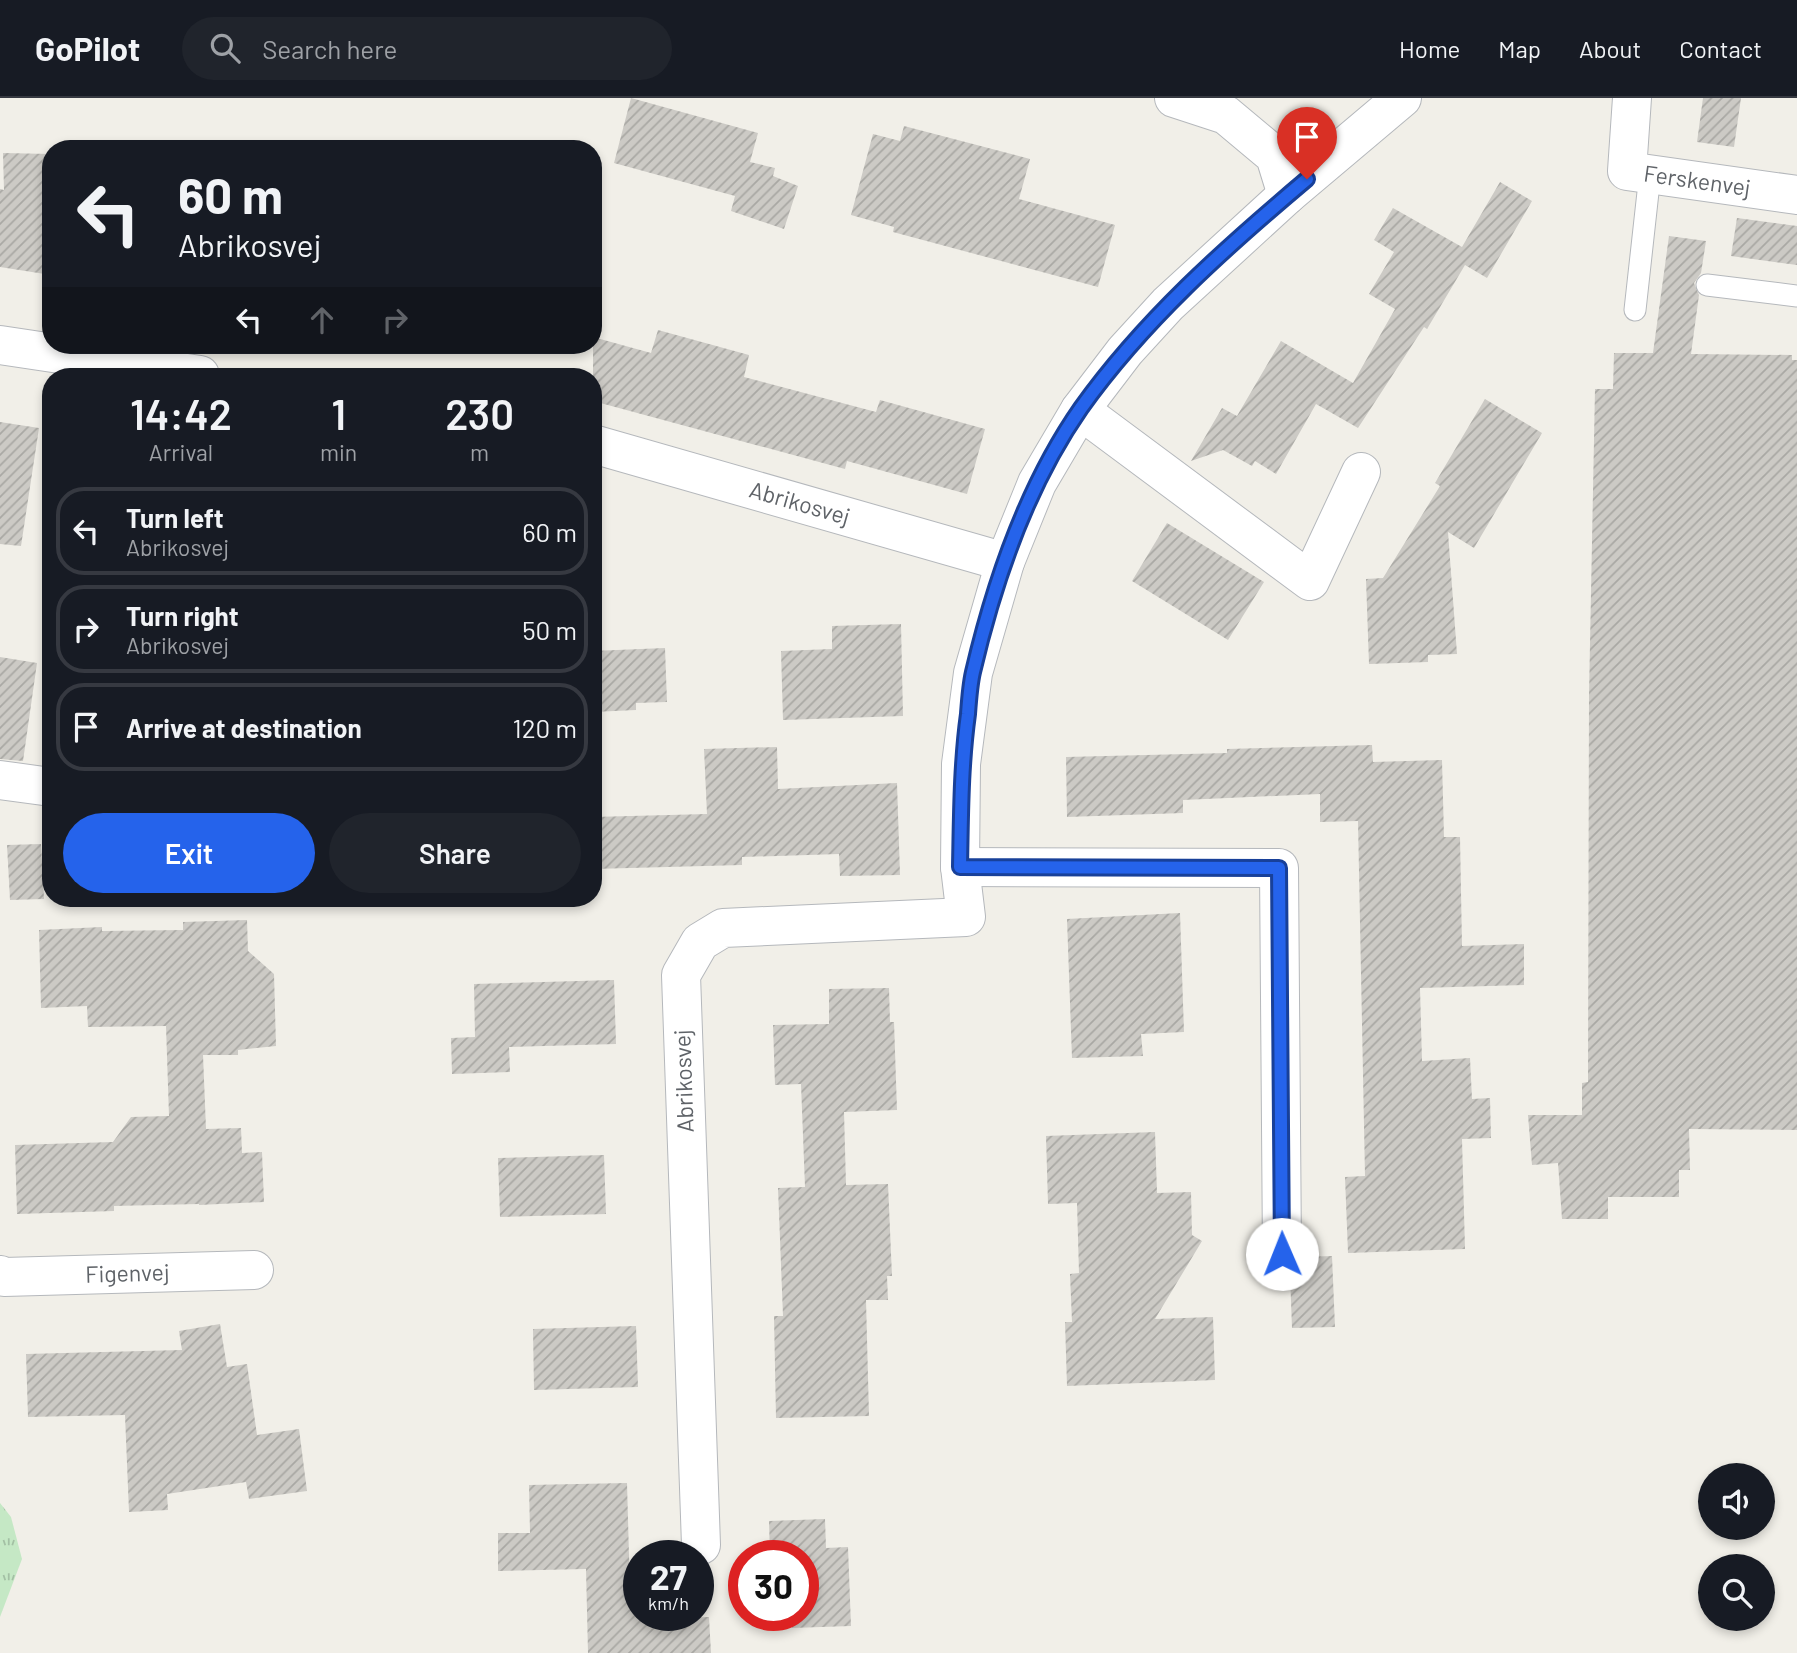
<!DOCTYPE html>
<style>
:root{--surface:#171b24;--page:#20242c;--text:#f1f3f6;--muted:#9ea1a6;--line:#363941;--accent:#2563eb}
body{margin:0;font-family:Barlow,sans-serif;background:var(--page);color:var(--text);height:100vh;display:flex;flex-direction:column;font-size:26px;white-space:nowrap}
*{box-sizing:border-box;margin:0}
p{font-size:23px;color:var(--muted)}
.icon{flex:none;width:38px;height:38px;fill:none;stroke:currentColor;stroke-width:2;stroke-linecap:round;stroke-linejoin:round}
.map{position:relative;flex:1;overflow:hidden}
.side{position:absolute;left:42px;top:270px;width:560px;height:539px;display:flex;flex-direction:column;background:var(--surface);border-radius:28px;box-shadow:0 4px 10px #0003}
.side>*{flex:none}
.guide{position:absolute;left:42px;top:42px;width:560px;height:214px;border-radius:28px;box-shadow:0 4px 10px #0003;background:#171b24;color:var(--text);overflow:hidden}
.controls{position:absolute;left:1698px;top:1365px;display:grid;gap:14px}
.controls a{display:grid;place-items:center;width:77px;height:77px;border-radius:50%;background:var(--surface);box-shadow:0 4px 10px #0003;font-size:35px}
.speed{position:absolute;left:623px;top:1442px;display:flex;gap:14px;font-size:35px;font-weight:700;text-align:center}
.speed>*{display:grid;place-content:center;width:91px;height:91px;border-radius:50%;background:var(--surface);box-shadow:0 4px 10px #0003;line-height:1}
.speed small{font-size:18px;font-weight:400}
.speed .limit{border:10px solid #d22;background:#fff;color:#111}
.pin{position:absolute;display:grid;place-items:center;width:60px;height:60px;color:#fff;margin:-72px -30px;border-radius:50% 50% 50% 0;rotate:-45deg;box-shadow:0 0 7px #0007}
.pin .icon{rotate:45deg}
.me{position:absolute;width:77px;margin:-38px;rotate:359deg;stroke-linejoin:round;filter:drop-shadow(0 0 5px #0008)}
.turn{display:flex;align-items:center;gap:24px;height:147px;padding:0 21px;font-size:32px}
.turn .icon{width:91px;height:91px;stroke-width:2.5}
.turn b{display:block;font-size:49px;line-height:60px}
.lanes{display:flex;align-items:center;height:66px;padding:0 21px;background:#0003;justify-content:center;gap:35px;direction:ltr}
.lanes .off{opacity:.35}
.eta{display:flex;justify-content:space-evenly;align-items:center;height:119px;text-align:center}
.eta b{font-size:42px;font-weight:600;line-height:49px}
.button{display:flex;gap:14px;margin-top:auto;padding:14px 21px}
.button a{flex:1;height:80px;border-radius:42px;background:var(--accent);color:#fff;font-size:28px;font-weight:600;line-height:80px;text-align:center}
.button a+a{background:var(--page);color:var(--text)}
ul{padding:0;list-style:none}
li{display:flex;align-items:center;gap:21px;height:88px;margin:0 14px 10px;padding:0 7px;border:4px solid var(--line);border-radius:28px}
li div{flex:1}
li b{display:block;font-size:26px}
li em{font-style:normal}
header{display:flex;align-items:center;gap:42px;box-sizing:border-box;height:98px;padding:0 35px;background:var(--surface);border-bottom:2px solid var(--line)}
header strong{font-size:33px}
nav{display:flex;gap:38px;margin-inline-start:auto;font-size:24px}
.search{width:490px;height:63px;background:var(--page);display:flex;align-items:center;gap:18px;box-sizing:border-box;padding:0 24px;border-radius:38px;color:var(--muted);font-size:26px}
.map>svg:first-child{display:block}
.grass{fill:url(#grass-tufts)}
.building{fill:url(#building-hatch)}
.lines{fill:none;stroke-linecap:round;stroke-linejoin:round}
.service-casing{stroke:#b5b8bc;stroke-width:23}
.minor-casing{stroke:#b5b8bc;stroke-width:40}
.service{stroke:#fff;stroke-width:21}
.minor{stroke:#fff;stroke-width:38}
.route-casing{stroke:#184099;stroke-width:18}
.route{stroke:#2563eb;stroke-width:12}
.labels{text-anchor:middle;stroke-width:6;stroke-linejoin:round;paint-order:stroke}
.street-label{font-size:23px;fill:#5f6368;stroke:#fff}
</style>
<header>
<strong>GoPilot</strong>
<div class="search"><svg class="icon" aria-label="search" viewBox="0 0 24 24"><circle cx="10" cy="10" r="6"/><path d="M15 15l6 6"/></svg>Search here</div>
<nav><a>Home</a><a>Map</a><a>About</a><a>Contact</a></nav>
</header>
<div class="map">
<svg width="1797" height="1555" viewBox="0 0 1797 1555">
<defs>
<pattern id="grass-tufts" width="24" height="20" patternUnits="userSpaceOnUse" patternTransform="scale(1.75)"><rect width="24" height="20" fill="#c5e8c5"/><path d="M3 7l-1-3M5 7V3M7 7l1-3M15 17l-1-3M17 17v-4M19 17l1-3" fill="none" stroke="#a3c0a4"/></pattern>
<pattern id="building-hatch" width="6" height="6" patternUnits="userSpaceOnUse" patternTransform="scale(1.75)"><rect width="6" height="6" fill="#cccac5"/><path d="M-1 1l2-2M0 6l6-6M5 7l2-2" fill="none" stroke="#a9a8a4"/></pattern>
</defs>
<rect width="100%" height="100%" fill="#f1efe8"/>
<path class="grass" d="M 0,1405 L 11,1419 L 22,1461 L 0,1519 Z"/>
<g class="building">
<path d="M 631,0 L 758,35 L 750,64 L 775,70 L 773,78 L 798,88 L 784,131 L 731,113 L 735,98 L 614,65 Z"/>
<path d="M 1703,0 L 1741,0 L 1734,49 L 1697,44 Z"/>
<path d="M 904,28 L 1030,61 L 1019,101 L 1115,127 L 1098,189 L 893,134 L 894,129 L 851,117 L 873,36 L 900,43 Z"/>
<path d="M 3,55 L 51,56 L 51,177 L 0,169 L 0,91 L 4,92 Z"/>
<path d="M 1500,84 L 1532,103 L 1487,180 L 1465,167 L 1427,231 L 1424,229 L 1358,330 L 1316,306 L 1276,376 L 1255,363 L 1252,368 L 1223,352 L 1191,363 L 1222,310 L 1237,318 L 1281,243 L 1353,285 L 1395,211 L 1369,196 L 1394,154 L 1374,142 L 1393,110 L 1462,149 Z"/>
<path d="M 1737,120 L 1797,128 L 1797,167 L 1731,158 Z"/>
<path d="M 1669,138 L 1706,143 L 1701,175 L 1694,185 L 1699,197 L 1691,256 L 1792,257 L 1792,262 L 1797,262 L 1797,1032 L 1689,1031 L 1690,1072 L 1679,1072 L 1679,1099 L 1608,1099 L 1608,1121 L 1562,1121 L 1558,1065 L 1532,1067 L 1528,1017 L 1582,1017 L 1582,985 L 1588,984 L 1589,597 L 1595,291 L 1613,291 L 1614,255 L 1653,255 Z"/>
<path d="M 658,232 L 749,257 L 744,279 L 876,314 L 880,302 L 985,331 L 967,396 L 847,363 L 845,371 L 593,303 L 593,239 L 651,255 Z"/>
<path d="M 1485,301 L 1542,335 L 1474,450 L 1448,434 L 1457,556 L 1428,557 L 1428,564 L 1369,566 L 1366,481 L 1383,480 L 1440,388 L 1435,385 Z"/>
<path d="M 0,324 L 39,330 L 21,448 L 0,446 Z"/>
<path d="M 1167,425 L 1264,484 L 1228,542 L 1132,483 Z"/>
<path d="M 901,526 L 903,618 L 783,622 L 781,553 L 832,551 L 832,528 Z"/>
<path d="M 665,550 L 667,604 L 636,605 L 636,612 L 593,614 L 593,553 Z"/>
<path d="M 0,559 L 37,565 L 23,663 L 0,661 Z"/>
<path d="M 1372,647 L 1373,664 L 1442,662 L 1444,739 L 1460,739 L 1462,848 L 1524,846 L 1524,887 L 1420,890 L 1422,963 L 1470,960 L 1472,1001 L 1490,1000 L 1491,1040 L 1462,1041 L 1465,1151 L 1348,1155 L 1345,1079 L 1365,1078 L 1358,723 L 1320,724 L 1320,696 L 1183,702 L 1183,715 L 1067,719 L 1066,659 L 1227,655 L 1227,651 Z"/>
<path d="M 777,649 L 778,691 L 897,685 L 900,777 L 840,778 L 839,756 L 742,759 L 742,767 L 593,771 L 593,719 L 707,716 L 704,651 Z"/>
<path d="M 41,746 L 44,801 L 10,802 L 7,747 Z"/>
<path d="M 1180,815 L 1184,934 L 1141,936 L 1143,958 L 1072,960 L 1067,821 Z"/>
<path d="M 247,822 L 248,853 L 274,876 L 276,948 L 238,952 L 238,957 L 203,957 L 206,1031 L 241,1030 L 242,1055 L 262,1054 L 264,1104 L 199,1107 L 199,1106 L 114,1108 L 114,1113 L 17,1116 L 15,1047 L 113,1044 L 131,1019 L 169,1018 L 166,928 L 88,929 L 87,908 L 41,910 L 39,832 L 102,829 L 102,833 L 183,832 L 183,824 Z"/>
<path d="M 614,882 L 616,946 L 509,949 L 510,974 L 452,976 L 451,940 L 475,939 L 474,886 Z"/>
<path d="M 889,890 L 890,924 L 894,924 L 897,1012 L 844,1014 L 846,1087 L 888,1086 L 892,1178 L 887,1178 L 888,1202 L 866,1202 L 869,1318 L 776,1320 L 774,1218 L 783,1218 L 778,1090 L 805,1089 L 801,986 L 775,987 L 773,927 L 829,926 L 829,891 Z"/>
<path d="M 1155,1034 L 1157,1095 L 1191,1094 L 1192,1137 L 1202,1143 L 1155,1221 L 1213,1219 L 1215,1282 L 1067,1288 L 1065,1224 L 1072,1224 L 1070,1176 L 1079,1175 L 1077,1105 L 1048,1106 L 1046,1038 Z"/>
<path d="M 604,1057 L 606,1116 L 500,1119 L 498,1060 Z"/>
<path d="M 1332,1158 L 1335,1229 L 1292,1230 L 1290,1176 L 1301,1167 L 1303,1159 Z"/>
<path d="M 220,1226 L 227,1269 L 247,1266 L 257,1337 L 299,1331 L 307,1393 L 249,1401 L 246,1384 L 167,1396 L 168,1412 L 129,1414 L 125,1317 L 28,1319 L 26,1256 L 182,1252 L 179,1233 Z"/>
<path d="M 636,1228 L 638,1289 L 534,1292 L 533,1231 Z"/>
<path d="M 627,1385 L 630,1494 L 639,1498 L 639,1517 L 667,1517 L 667,1520 L 709,1519 L 711,1555 L 588,1555 L 586,1471 L 498,1473 L 498,1435 L 530,1435 L 529,1387 Z"/>
<path d="M 825,1421 L 826,1450 L 848,1449 L 851,1528 L 792,1530 L 792,1517 L 803,1517 L 803,1458 L 770,1458 L 769,1423 Z"/>
</g>
<g class="lines">
<g class="service-casing">
<g id="service">
<path d="M 1707,187 L 1797,198"/>
<path d="M 1635,212 L 1650,76"/>
</g>
</g>
<g class="minor-casing">
<g id="minor">
<path d="M 1174,0 L 1226,17 L 1275,58 L 1287,97"/>
<path id="s1" d="M 1632,0 L 1627,73 L 1797,97"/>
<path d="M 0,247 L 200,277"/>
<path d="M 1080,312 L 1310,483 L 1361,374"/>
<path id="s2" d="M 593,346 L 1005,464"/>
<path d="M 0,682 L 51,689"/>
<path d="M 960,769 L 1279,770 L 1282,1156"/>
<path id="s3" d="M 0,1177 L 4,1179 L 254,1172"/>
<path d="M 701,1447 L 681,877 L 700,844 L 723,830 L 966,819 L 960,769 L 961,666 L 973,575 L 1005,464 L 1037,385 L 1080,312 L 1125,253 L 1168,206 L 1287,97 L 1402,0"/>
</g>
</g>
<use href="#service" class="service"/>
<use href="#minor" class="minor"/>
</g>
<g class="lines">
<g class="route-casing">
<path id="route" d="M 1282,1156 L 1279,770 L 960,769 C 961,717 961,667 968,616 C 969,602 970,587 973,574 C 994,484 1028,386 1081,310 C 1143,223 1225,150 1307,81"/>
</g>
<use href="#route" class="route"/>
</g>
<g class="labels">
<g class="street-label">
<text dy="8" stroke="none"><textPath href="#s1" startOffset="144">Ferskenvej</textPath></text>
<text dy="8" stroke="none"><textPath href="#s2" startOffset="215">Abrikosvej</textPath></text>
<text transform="translate(684 983) rotate(-92)" y="8">Abrikosvej</text>
<text dy="8" stroke="none"><textPath href="#s3" startOffset="128">Figenvej</textPath></text>
</g>
</g>
</svg>
<div class="controls">
<a><svg class="icon" aria-label="sound" viewBox="0 0 24 24"><path d="M4 9h4l5-4v14l-5-4H4zM17 9q2 3 0 6"/></svg></a>
<a><svg class="icon" aria-label="search" viewBox="0 0 24 24"><circle cx="10" cy="10" r="6"/><path d="M15 15l6 6"/></svg></a>
</div>
<div class="speed"><div>27<small>km/h</small></div><div class="limit">30</div></div>
<div class="pin" style="left:1307px;top:81px;background:#d93025"><svg class="icon" aria-label="arrive" viewBox="0 0 24 24"><path d="M6 21V4h12l-3 4 3 4H6"/></svg></div>
<svg class="me" style="left:1282px;top:1156px" viewBox="-20 -20 40 40"><circle r="19" fill="#fff"/><path d="M0-13L10 11 0 6-10 11z" fill="#2563eb"/></svg>
<div class="guide">
<div class="turn"><svg class="icon" aria-label="left" viewBox="0 0 24 24"><path d="M17 20v-9H6M10 6l-5 5 5 5"/></svg><div><b>60 m</b>Abrikosvej</div></div>
<div class="lanes"><svg class="icon" aria-label="left" viewBox="0 0 24 24"><path d="M17 20v-9H6M10 6l-5 5 5 5"/></svg><svg class="icon off" aria-label="ahead" viewBox="0 0 24 24"><path d="M12 20V5M6 11l6-6 6 6"/></svg><svg class="icon off" aria-label="right" viewBox="0 0 24 24"><path d="M7 20v-9h11M14 6l5 5-5 5"/></svg></div>
</div>
<section class="side">
<div class="eta">
<div><b>14:42</b><p>Arrival</p></div>
<div><b>1</b><p>min</p></div>
<div><b>230</b><p>m</p></div>
</div>
<ul>
<li><svg class="icon" aria-label="left" viewBox="0 0 24 24"><path d="M17 20v-9H6M10 6l-5 5 5 5"/></svg><div><b>Turn left</b><p>Abrikosvej</p></div><em>60 m</em></li>
<li><svg class="icon" aria-label="right" viewBox="0 0 24 24"><path d="M7 20v-9h11M14 6l5 5-5 5"/></svg><div><b>Turn right</b><p>Abrikosvej</p></div><em>50 m</em></li>
<li><svg class="icon" aria-label="arrive" viewBox="0 0 24 24"><path d="M6 21V4h12l-3 4 3 4H6"/></svg><div><b>Arrive at destination</b></div><em>120 m</em></li>
</ul>
<div class="button"><a>Exit</a><a>Share</a></div>
</section>
</div>
